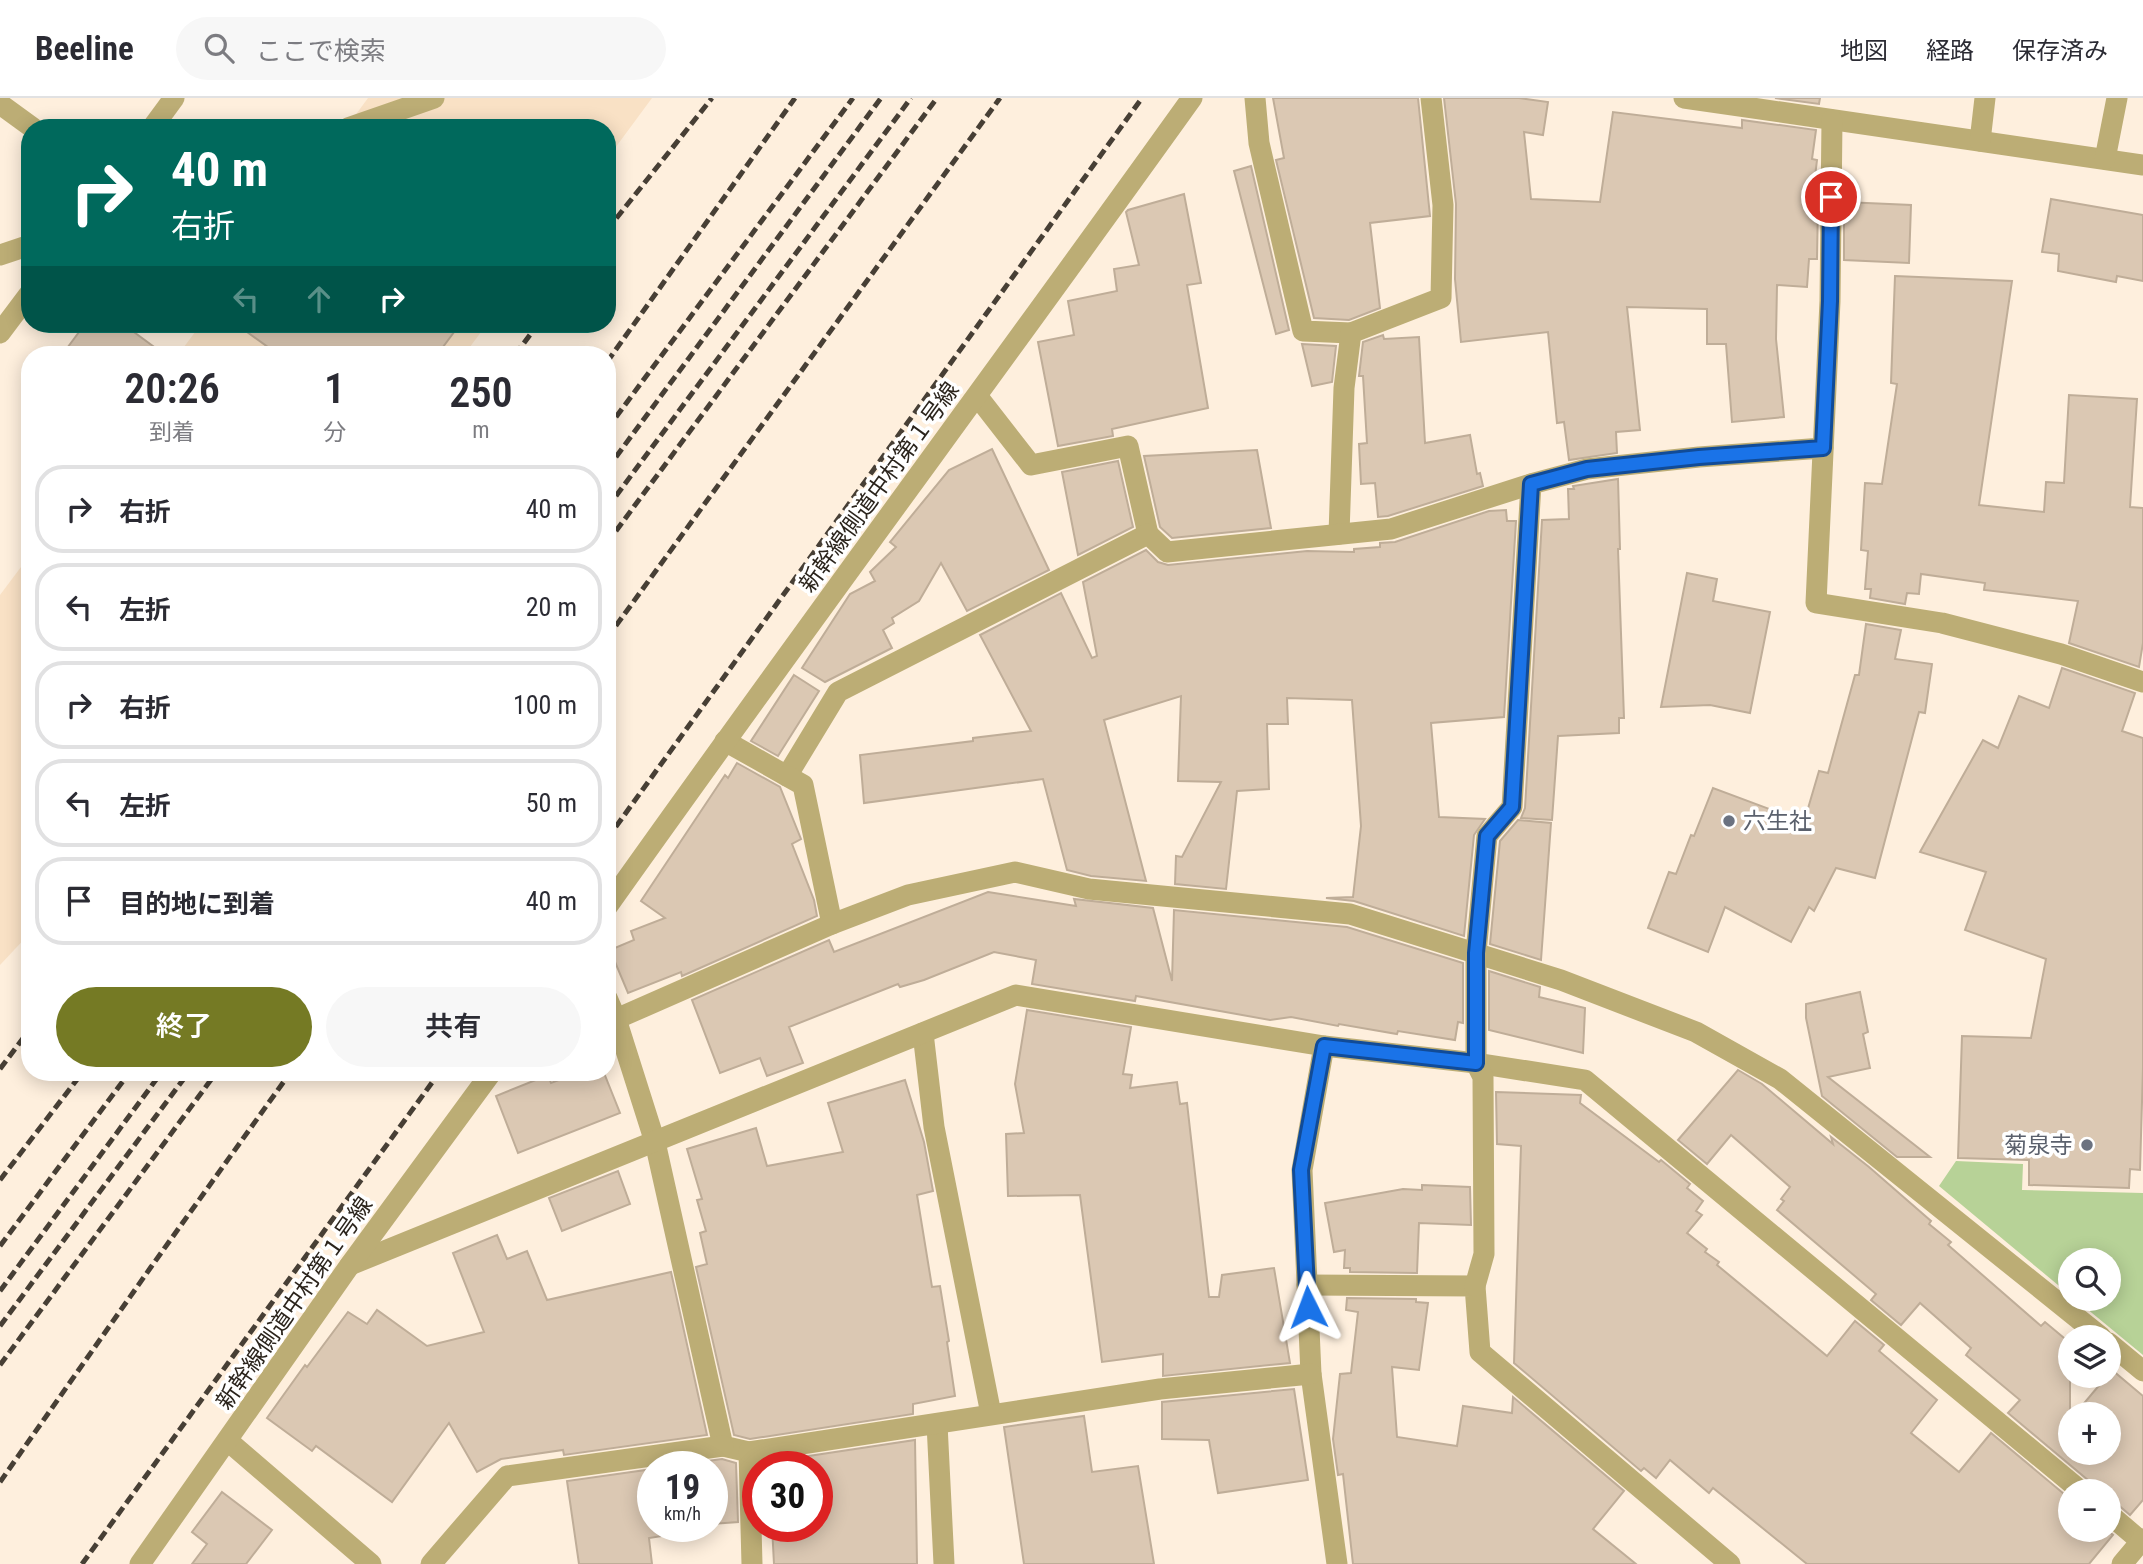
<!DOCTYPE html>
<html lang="ja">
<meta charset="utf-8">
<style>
:root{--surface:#fff;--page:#f7f7f7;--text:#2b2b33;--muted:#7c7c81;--line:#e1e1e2;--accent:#757a24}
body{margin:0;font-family:"Roboto Condensed","Noto Sans JP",sans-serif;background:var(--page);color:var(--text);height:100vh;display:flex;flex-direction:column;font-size:26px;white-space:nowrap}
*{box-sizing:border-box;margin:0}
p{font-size:23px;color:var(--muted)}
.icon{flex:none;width:38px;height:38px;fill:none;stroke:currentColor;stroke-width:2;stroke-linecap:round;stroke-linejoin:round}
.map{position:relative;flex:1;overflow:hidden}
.panel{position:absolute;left:21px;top:248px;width:595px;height:735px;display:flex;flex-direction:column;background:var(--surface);border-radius:28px;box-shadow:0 4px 18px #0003}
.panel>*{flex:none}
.top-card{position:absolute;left:21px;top:21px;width:595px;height:214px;border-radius:28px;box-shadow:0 4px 18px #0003;background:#00695c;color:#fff;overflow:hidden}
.tools{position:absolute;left:2058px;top:1150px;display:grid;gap:14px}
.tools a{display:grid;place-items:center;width:63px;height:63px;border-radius:50%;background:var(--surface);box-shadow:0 4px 18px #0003;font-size:35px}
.speed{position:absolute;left:637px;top:1353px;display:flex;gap:14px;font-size:35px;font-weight:700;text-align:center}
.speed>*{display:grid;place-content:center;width:91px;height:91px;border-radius:50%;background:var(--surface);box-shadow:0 4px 18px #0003;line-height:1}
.speed small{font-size:18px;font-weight:400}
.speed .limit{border:10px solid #d22;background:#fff;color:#111}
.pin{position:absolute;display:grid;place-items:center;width:60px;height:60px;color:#fff;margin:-30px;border:4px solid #fff;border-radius:50%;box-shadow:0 2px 7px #0007}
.me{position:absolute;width:77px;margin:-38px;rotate:357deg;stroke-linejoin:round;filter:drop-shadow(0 0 5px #0008)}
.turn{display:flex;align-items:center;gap:24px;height:147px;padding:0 35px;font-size:32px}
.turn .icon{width:91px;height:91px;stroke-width:2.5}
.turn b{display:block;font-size:49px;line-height:60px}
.lanes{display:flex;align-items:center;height:66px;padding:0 35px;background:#0003;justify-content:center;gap:35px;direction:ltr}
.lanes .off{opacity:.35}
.eta{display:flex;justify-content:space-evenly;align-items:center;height:119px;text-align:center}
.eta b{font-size:42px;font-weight:600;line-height:49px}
.primary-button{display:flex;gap:14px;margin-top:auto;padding:14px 35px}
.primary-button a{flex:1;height:80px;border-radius:42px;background:var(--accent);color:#fff;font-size:28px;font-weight:600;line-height:80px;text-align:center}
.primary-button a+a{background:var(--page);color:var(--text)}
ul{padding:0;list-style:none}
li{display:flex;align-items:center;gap:21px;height:88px;margin:0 14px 10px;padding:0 21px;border:4px solid var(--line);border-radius:28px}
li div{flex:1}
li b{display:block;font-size:26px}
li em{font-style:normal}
header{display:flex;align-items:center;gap:42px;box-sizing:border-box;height:98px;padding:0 35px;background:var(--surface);border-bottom:2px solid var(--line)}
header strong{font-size:33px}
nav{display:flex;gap:38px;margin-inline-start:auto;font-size:24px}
.search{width:490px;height:63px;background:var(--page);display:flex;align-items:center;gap:18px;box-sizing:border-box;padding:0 24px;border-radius:38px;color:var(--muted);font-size:26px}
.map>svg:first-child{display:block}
.built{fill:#f9e1c5}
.green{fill:#b7d297}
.building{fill:#dbc8b3;stroke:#bfad98;stroke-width:2}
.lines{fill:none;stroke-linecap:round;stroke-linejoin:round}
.minor{stroke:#bcad75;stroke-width:21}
.rail{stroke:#473f35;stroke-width:5;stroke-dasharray:10 5;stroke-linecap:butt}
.route-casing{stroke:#114b97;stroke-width:18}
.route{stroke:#1a73e8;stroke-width:12}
.worship-dot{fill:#6b7280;stroke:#fff;stroke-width:2.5}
.labels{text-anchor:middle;stroke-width:7;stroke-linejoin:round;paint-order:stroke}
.street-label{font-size:23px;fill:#2b241c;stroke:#fff}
.worship-label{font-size:23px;fill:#5b616d;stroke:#fff;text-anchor:start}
</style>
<header>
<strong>Beeline</strong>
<div class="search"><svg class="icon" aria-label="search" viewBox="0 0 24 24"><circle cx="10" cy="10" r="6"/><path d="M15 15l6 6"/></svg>ここで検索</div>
<nav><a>地図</a><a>経路</a><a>保存済み</a></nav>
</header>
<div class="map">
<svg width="2143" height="1466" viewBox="0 0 2143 1466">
<rect width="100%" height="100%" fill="#feefdd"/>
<g class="built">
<path d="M 368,0 L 652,0 L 607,61 L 607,30 L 346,30 Z"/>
<path d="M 201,226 L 487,226 L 464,257 L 178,257 Z"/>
<path d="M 30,457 L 30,835 L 0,867 L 0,497 Z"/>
</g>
<path class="green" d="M 1956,1063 L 2023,1066 L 2022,1092 L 2143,1095 L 2143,1257 L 2075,1201 L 2109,1200 L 2109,1162 L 2070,1162 L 2070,1197 L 1939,1088 Z"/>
<g class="building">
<path d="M 1273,0 L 1418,0 L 1430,118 L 1370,125 L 1380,210 L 1349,222 L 1314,220 L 1276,62 L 1284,60 Z"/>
<path d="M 1444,0 L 1519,0 L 1548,4 L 1543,37 L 1524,34 L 1531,101 L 1600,104 L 1613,14 L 1742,30 L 1742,22 L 1816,32 L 1812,61 L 1817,62 L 1812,103 L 1818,103 L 1817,161 L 1809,161 L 1807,189 L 1777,187 L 1776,241 L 1784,319 L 1732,324 L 1726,246 L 1707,246 L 1707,211 L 1627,209 L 1640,332 L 1616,334 L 1617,355 L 1569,362 L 1564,324 L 1557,325 L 1548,234 L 1461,244 L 1455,181 L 1456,106 Z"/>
<path d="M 1775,0 L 1820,0 L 1819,6 Z"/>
<path d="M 1251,68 L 1289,232 L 1276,236 L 1234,73 Z"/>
<path d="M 1184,96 L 1201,185 L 1187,187 L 1208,310 L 1112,331 L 1113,338 L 1058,348 L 1038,244 L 1074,237 L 1068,203 L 1117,193 L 1114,171 L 1139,167 L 1126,114 L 1128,112 Z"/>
<path d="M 2051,101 L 2143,117 L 2143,183 L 2117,178 L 2116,184 L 2058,173 L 2059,156 L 2042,154 Z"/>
<path d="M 1844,104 L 1911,107 L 1909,165 L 1844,162 Z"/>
<path d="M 1895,178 L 2012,183 L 1979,407 L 2044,414 L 2046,384 L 2064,385 L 2069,297 L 2137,301 L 2130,409 L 2143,410 L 2143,545 L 2139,569 L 2069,545 L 2078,503 L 1984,492 L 1985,485 L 1921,476 L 1919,496 L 1907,495 L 1905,506 L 1870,500 L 1871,491 L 1865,491 L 1868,453 L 1861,452 L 1865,385 L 1882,386 L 1897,286 L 1891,285 Z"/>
<path d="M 85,226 L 123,226 L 165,257 L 62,257 Z"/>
<path d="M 236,226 L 460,226 L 437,257 L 279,257 Z"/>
<path d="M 1383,237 L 1384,241 L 1419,239 L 1425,345 L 1470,337 L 1477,376 L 1480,375 L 1483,388 L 1388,418 L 1378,419 L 1375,385 L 1361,386 L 1359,346 L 1367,345 L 1363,278 L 1359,278 L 1363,244 Z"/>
<path d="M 1302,246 L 1336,248 L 1332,284 L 1312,288 Z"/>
<path d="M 992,351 L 1049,472 L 967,513 L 941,465 L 919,503 L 892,520 L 894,525 L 883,532 L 892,550 L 825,584 L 802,570 L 850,496 L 875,483 L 870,474 L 896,449 L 890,444 L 949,372 Z"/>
<path d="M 1257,352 L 1271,430 L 1172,440 L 1160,429 L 1144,358 Z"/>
<path d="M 1118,363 L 1133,429 L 1078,457 L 1062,374 Z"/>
<path d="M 1618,381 L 1620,451 L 1618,451 L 1624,620 L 1619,620 L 1619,635 L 1558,638 L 1552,722 L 1521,720 L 1525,710 L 1542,422 L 1569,421 L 1568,391 L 1574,391 L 1573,388 Z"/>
<path d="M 1506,412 L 1507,423 L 1516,423 L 1504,619 L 1431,625 L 1439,719 L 1485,721 L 1474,737 L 1464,838 L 1354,803 L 1326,800 L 1353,799 L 1361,728 L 1352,602 L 1287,600 L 1288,626 L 1267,626 L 1269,691 L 1237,693 L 1226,791 L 1175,786 L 1176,758 L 1182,759 L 1221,684 L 1178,683 L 1181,598 L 1104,622 L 1146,783 L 1091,778 L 1067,772 L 1043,681 L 864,705 L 860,657 L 973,643 L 973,640 L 1031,633 L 980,537 L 1061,495 L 1092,560 L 1097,558 L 1083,484 L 1146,452 L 1158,464 L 1168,467 L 1307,453 L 1354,454 L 1354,451 L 1380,449 L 1380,445 L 1395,444 L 1489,413 Z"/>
<path d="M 1687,475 L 1717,481 L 1713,503 L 1770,514 L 1750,615 L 1710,607 L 1661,609 Z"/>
<path d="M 1866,526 L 1901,532 L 1895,561 L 1932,566 L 1925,615 L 1919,614 L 1875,780 L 1836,770 L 1814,813 L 1809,809 L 1791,844 L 1725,809 L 1708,854 L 1648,830 L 1669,774 L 1676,776 L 1691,737 L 1694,738 L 1713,690 L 1804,724 L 1819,673 L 1828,675 L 1855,577 L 1859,577 Z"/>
<path d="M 2062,570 L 2135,595 L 2122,633 L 2143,640 L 2143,970 L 2140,1072 L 2130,1071 L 2129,1090 L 2029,1087 L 2029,1062 L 1958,1060 L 1962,938 L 2031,940 L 2046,861 L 1965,832 L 1986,774 L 1920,754 L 1983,642 L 1998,650 L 2019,598 L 2049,610 Z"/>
<path d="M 794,577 L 819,593 L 778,658 L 751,643 Z"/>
<path d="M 737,665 L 780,689 L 801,741 L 792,746 L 814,802 L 817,818 L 682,878 L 681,874 L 628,895 L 610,852 L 634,842 L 631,833 L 665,820 L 641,803 L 725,677 L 728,680 Z"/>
<path d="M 1518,722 L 1551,725 L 1541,862 L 1490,846 L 1500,743 Z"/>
<path d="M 988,794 L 1076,808 L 1074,801 L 1153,810 L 1172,883 L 1174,812 L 1347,829 L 1463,865 L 1463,925 L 1458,924 L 1455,942 L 1398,933 L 1397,936 L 1339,926 L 1338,928 L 1291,919 L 1270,922 L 1136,898 L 1135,903 L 1032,886 L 1036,862 L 994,854 L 924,882 L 900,889 L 898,886 L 789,929 L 803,965 L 767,978 L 760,960 L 720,975 L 692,902 L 829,842 L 834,854 Z"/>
<path d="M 1489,873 L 1540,889 L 1539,899 L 1585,910 L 1583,955 L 1489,932 Z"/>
<path d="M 1860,894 L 1868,934 L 1863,936 L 1870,970 L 1828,979 L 1930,1059 L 1897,1059 L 1822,998 L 1806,920 L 1806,906 Z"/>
<path d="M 1027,912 L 1131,929 L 1123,976 L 1132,977 L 1130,990 L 1177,984 L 1180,1006 L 1187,1005 L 1209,1199 L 1219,1199 L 1222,1177 L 1274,1170 L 1290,1265 L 1163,1278 L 1163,1256 L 1102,1264 L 1080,1097 L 1008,1098 L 1006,1036 L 1024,1035 L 1015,986 Z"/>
<path d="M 1738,972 L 1762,986 L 1833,1046 L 1831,1039 L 1869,1069 L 1931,1123 L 1929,1126 L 1951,1144 L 1948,1147 L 2041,1228 L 2045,1224 L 2070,1245 L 2070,1354 L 2109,1354 L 2109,1316 L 2075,1316 L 2112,1272 L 2143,1298 L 2143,1402 L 2130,1417 L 2117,1406 L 2109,1403 L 2109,1393 L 2094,1393 L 2089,1383 L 2008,1315 L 2020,1302 L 1966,1257 L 1971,1250 L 1920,1205 L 1901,1227 L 1871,1202 L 1876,1196 L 1777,1112 L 1784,1103 L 1781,1101 L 1790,1089 L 1731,1037 L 1707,1066 L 1678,1042 Z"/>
<path d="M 577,975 L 604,975 L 620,1015 L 518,1055 L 496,998 L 548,977 L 551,985 Z"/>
<path d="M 905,982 L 924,1044 L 933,1093 L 917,1097 L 932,1189 L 940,1188 L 949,1243 L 947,1244 L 955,1298 L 913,1306 L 913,1316 L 750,1341 L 734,1337 L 696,1169 L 707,1166 L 700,1135 L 706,1133 L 697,1102 L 702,1101 L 687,1051 L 756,1030 L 767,1068 L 843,1054 L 828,1005 Z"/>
<path d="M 1496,994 L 1581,997 L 1580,1005 L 1659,1064 L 1661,1062 L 1690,1086 L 1687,1090 L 1703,1103 L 1696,1113 L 1702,1117 L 1687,1135 L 1707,1151 L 1705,1154 L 1719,1164 L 1717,1167 L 1827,1258 L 1855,1223 L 1884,1247 L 1879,1253 L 1937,1302 L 1911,1335 L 1959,1374 L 1991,1335 L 2070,1401 L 2070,1432 L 2107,1432 L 2113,1437 L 2089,1466 L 1807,1466 L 1713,1390 L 1709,1395 L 1670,1362 L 1656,1380 L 1644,1370 L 1641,1373 L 1514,1265 L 1521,1048 L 1497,1046 Z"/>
<path d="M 618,1073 L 630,1106 L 562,1133 L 549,1100 Z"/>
<path d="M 1422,1087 L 1470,1089 L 1471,1127 L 1419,1125 L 1417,1175 L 1350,1174 L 1350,1170 L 1344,1170 L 1345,1152 L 1334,1154 L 1325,1105 L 1403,1091 L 1422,1092 Z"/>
<path d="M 497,1137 L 507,1161 L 527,1153 L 547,1202 L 671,1174 L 707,1337 L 564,1357 L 563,1352 L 501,1361 L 477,1374 L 449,1325 L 392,1404 L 316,1348 L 312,1353 L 267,1320 L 305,1267 L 307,1269 L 348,1214 L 367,1226 L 377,1212 L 427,1248 L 484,1234 L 453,1155 Z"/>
<path d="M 1347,1200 L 1416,1201 L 1416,1204 L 1428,1205 L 1419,1272 L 1392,1269 L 1397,1339 L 1457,1348 L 1463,1308 L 1512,1315 L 1513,1299 L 1624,1393 L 1593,1431 L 1636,1466 L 1353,1466 L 1343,1376 L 1338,1377 L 1333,1341 L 1340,1276 L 1351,1275 L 1358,1214 L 1346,1212 Z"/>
<path d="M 1294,1291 L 1308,1382 L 1218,1395 L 1209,1342 L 1162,1341 L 1162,1304 Z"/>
<path d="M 1084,1318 L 1092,1374 L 1138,1368 L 1154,1466 L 1024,1466 L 1004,1329 Z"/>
<path d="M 915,1342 L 917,1466 L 774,1466 L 772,1428 L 817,1428 L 817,1368 L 763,1368 L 762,1365 Z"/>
<path d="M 722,1361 L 736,1365 L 738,1424 L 712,1426 L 712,1368 L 671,1368 Z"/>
<path d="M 653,1371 L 653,1428 L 686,1428 L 674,1429 L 675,1436 L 649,1440 L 652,1466 L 579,1466 L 567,1383 Z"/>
<path d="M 222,1394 L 272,1432 L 246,1466 L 192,1466 L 207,1446 L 192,1434 Z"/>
</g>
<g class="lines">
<g class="minor">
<path d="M 1255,0 L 1259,45 L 1303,233 L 1351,235"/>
<path d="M 1684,0 L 2143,67"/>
<path d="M 0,6 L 33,30"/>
<path d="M 1832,22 L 1830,203 L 1816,505 L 1942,525 L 2061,556 L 2143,584"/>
<path d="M 152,30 L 174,0"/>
<path d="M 348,30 L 434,0"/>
<path d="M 1980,43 L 1985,0"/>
<path d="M 2105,61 L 2117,0"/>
<path d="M 0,157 L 30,147"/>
<path d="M 0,235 L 30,195"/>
<path d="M 978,299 L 1031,367 L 1128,348 L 1148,436"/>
<path d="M 1339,436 L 1344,290 L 1351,235 L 1441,200 L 1443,107 L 1431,0"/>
<path d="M 725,643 L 787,678 L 838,594 L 1148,436 L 1167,454 L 1391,431 L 1531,386 L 1587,371 L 1699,359 L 1823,350"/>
<path d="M 787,678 L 803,687 L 832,826"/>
<path d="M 607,809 C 799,538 998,271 1192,0"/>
<path d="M 607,900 L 616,921 L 655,1044 L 723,1348 L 749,1354 L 752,1466"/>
<path d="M 616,921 L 832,826 L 908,797 L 1015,774 L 1089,791 L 1350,816 L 1561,882 L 1696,934 L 1780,981 L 2101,1239"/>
<path d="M 923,935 L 934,1029 L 991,1316"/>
<path d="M 1324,948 L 1302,1072 L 1311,1276 L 1337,1466"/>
<path d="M 350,1167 L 1016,897 L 1324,948 L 1476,965 L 1585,982 L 2081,1393"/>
<path d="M 1307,1187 L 1475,1188 L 1480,1254 L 1730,1466"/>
<path d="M 1475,1188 L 1484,1156 L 1483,979 L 1476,965 L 1476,855 L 1487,738 L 1512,709 L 1531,386"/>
<path d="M 2109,1245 L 2143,1273"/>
<path d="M 937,1326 L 944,1466"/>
<path d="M 228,1343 L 371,1466"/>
<path d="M 749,1354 L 1160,1291 L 1311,1276"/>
<path d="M 2109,1416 L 2143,1445"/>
<path d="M 140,1466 L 350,1167 L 491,975"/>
<path d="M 431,1466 L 507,1378 L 723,1348"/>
<path d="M 2122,1466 L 2143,1441"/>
</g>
<g class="rail">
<path d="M 607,132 L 712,0"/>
<path d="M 515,257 L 538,226"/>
<path d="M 607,264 L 795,0"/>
<path d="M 607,331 L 853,0"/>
<path d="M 607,371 L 881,0"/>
<path d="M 607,410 L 911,0"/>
<path d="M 607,445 L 937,0"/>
<path d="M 607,540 L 1000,0"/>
<path d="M 607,741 L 1142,0"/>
<path d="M 0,971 L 30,931"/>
<path d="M 0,1082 L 82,975"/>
<path d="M 0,1148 L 129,975"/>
<path d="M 0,1193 L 161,975"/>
<path d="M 0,1228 L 188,975"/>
<path d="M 0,1267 L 216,975"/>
<path d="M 0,1384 L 151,1169 L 290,975"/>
<path d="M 82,1466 L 439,975"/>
</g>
</g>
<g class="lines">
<g class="route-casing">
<path id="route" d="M 1308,1209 L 1301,1072 L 1324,948 L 1476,965 L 1476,855 L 1487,738 L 1512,709 L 1531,386 L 1587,371 L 1699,359 L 1823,350 L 1830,203 L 1831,99"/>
</g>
<use href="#route" class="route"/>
</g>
<g class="worship-dot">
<circle cx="1729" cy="723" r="7"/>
<circle cx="2087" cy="1047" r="7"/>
</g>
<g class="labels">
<g class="street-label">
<text transform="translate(879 389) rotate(-54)" y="8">新幹線側道中村第１号線</text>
<text transform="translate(294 1205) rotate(-55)" y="8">新幹線側道中村第１号線</text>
</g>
<g class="worship-label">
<text x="1743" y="731">六生社</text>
<text x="2073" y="1055" text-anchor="end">菊泉寺</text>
</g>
</g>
</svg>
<div class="tools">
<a><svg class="icon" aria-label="search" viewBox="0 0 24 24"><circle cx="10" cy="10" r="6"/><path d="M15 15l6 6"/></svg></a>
<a><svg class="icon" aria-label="layers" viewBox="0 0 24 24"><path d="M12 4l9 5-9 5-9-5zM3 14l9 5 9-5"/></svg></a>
<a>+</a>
<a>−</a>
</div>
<div class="speed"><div>19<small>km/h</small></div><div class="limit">30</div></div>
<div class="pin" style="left:1831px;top:99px;background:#d93025"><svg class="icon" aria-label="arrive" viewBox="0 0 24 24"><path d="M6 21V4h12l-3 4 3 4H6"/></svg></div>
<svg class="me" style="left:1308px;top:1209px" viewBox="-20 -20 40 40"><path d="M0-17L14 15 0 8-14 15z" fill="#1a73e8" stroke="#fff" stroke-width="4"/></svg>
<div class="top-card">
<div class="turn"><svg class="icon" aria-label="right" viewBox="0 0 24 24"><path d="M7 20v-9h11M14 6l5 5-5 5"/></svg><div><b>40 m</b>右折</div></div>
<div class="lanes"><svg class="icon off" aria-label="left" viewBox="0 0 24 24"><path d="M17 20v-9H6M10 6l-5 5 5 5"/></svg><svg class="icon off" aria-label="ahead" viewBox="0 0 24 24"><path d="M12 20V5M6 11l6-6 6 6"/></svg><svg class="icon" aria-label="right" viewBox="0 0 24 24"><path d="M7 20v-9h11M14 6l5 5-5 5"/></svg></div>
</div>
<section class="panel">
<div class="eta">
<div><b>20:26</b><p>到着</p></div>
<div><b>1</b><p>分</p></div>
<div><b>250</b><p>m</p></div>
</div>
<ul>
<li><svg class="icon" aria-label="right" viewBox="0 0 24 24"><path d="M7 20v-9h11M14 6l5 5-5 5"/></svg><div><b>右折</b></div><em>40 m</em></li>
<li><svg class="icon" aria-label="left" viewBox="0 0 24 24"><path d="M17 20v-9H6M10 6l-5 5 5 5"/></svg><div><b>左折</b></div><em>20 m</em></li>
<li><svg class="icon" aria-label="right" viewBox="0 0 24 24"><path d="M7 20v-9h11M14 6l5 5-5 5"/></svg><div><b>右折</b></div><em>100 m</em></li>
<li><svg class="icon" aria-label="left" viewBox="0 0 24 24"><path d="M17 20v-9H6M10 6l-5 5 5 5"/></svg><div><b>左折</b></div><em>50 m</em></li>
<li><svg class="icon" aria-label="arrive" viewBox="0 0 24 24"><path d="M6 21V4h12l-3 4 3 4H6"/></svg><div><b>目的地に到着</b></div><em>40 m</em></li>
</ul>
<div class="primary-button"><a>終了</a><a>共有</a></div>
</section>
</div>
